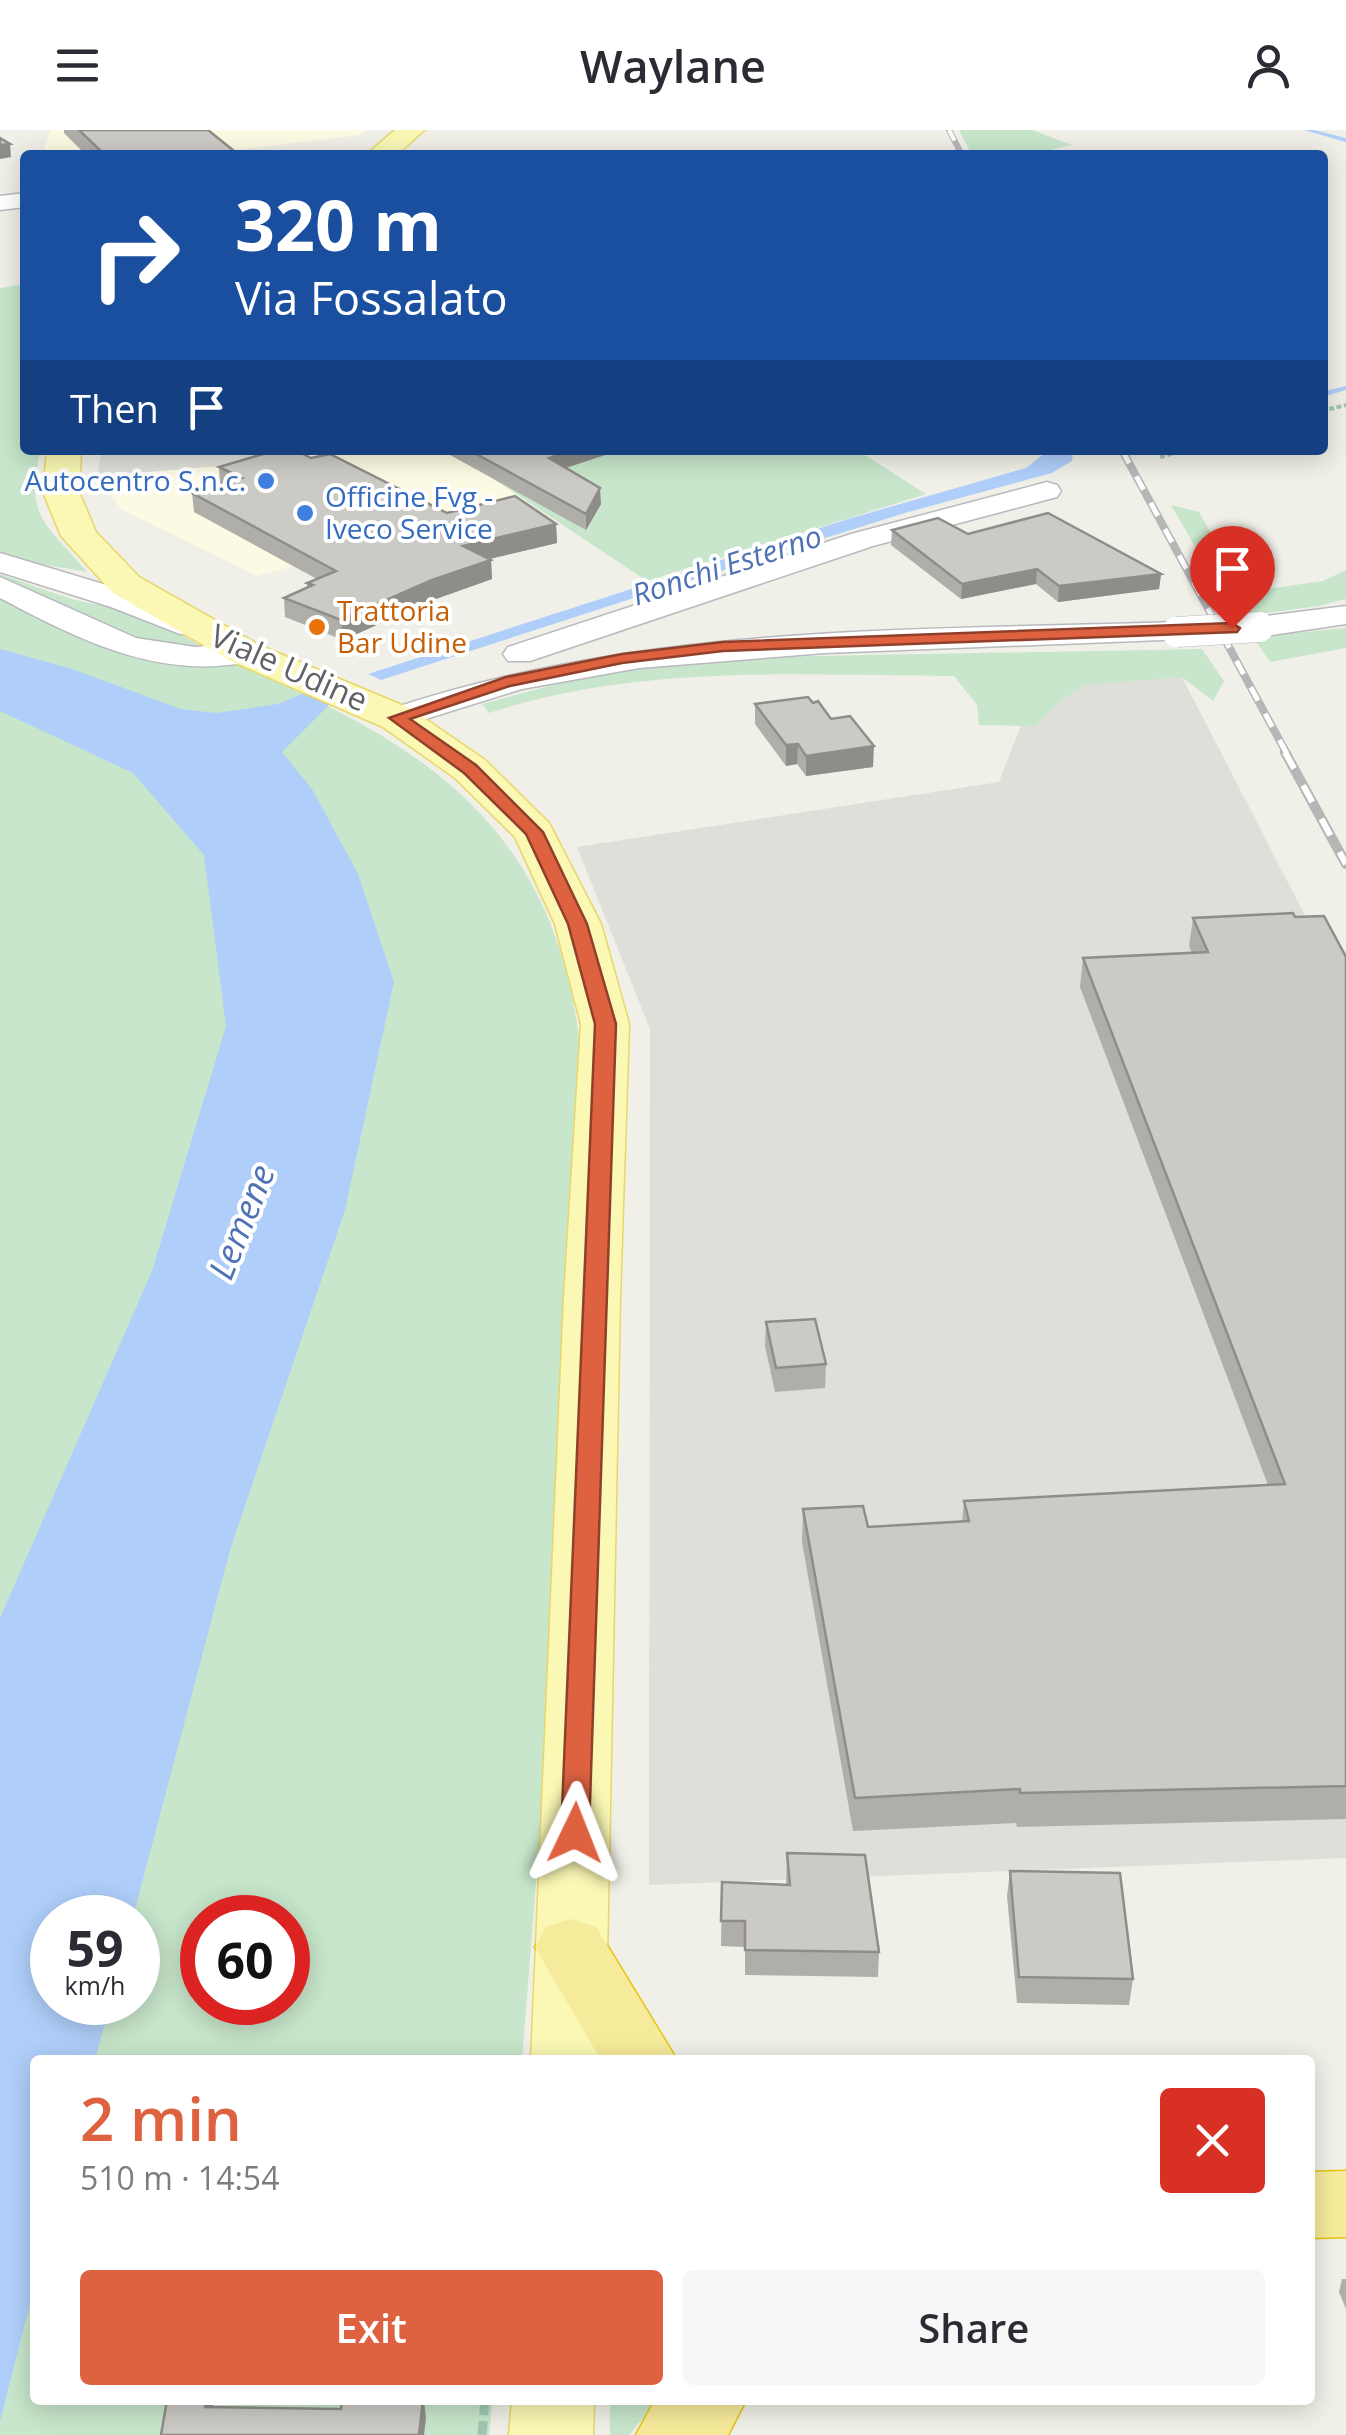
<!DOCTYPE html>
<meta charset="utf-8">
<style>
:root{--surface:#fff;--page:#f7f7f7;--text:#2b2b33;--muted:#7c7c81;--accent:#de6240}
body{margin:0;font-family:"Open Sans",sans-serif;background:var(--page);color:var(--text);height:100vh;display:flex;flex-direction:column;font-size:38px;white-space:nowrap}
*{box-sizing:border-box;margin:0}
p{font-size:32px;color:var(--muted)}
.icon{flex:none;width:55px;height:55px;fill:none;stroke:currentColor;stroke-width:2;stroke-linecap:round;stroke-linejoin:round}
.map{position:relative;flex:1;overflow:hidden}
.panel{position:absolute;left:30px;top:1925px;width:1285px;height:350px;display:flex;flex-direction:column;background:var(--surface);border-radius:10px;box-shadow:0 5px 25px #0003}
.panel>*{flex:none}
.banner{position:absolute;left:20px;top:20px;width:1308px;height:305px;border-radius:10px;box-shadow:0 5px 25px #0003;background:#1a4fa0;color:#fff;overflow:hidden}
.speed{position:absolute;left:30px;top:1765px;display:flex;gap:20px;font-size:50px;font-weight:700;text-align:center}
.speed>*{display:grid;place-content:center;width:130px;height:130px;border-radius:50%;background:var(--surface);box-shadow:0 5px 25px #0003;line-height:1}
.speed small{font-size:25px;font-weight:400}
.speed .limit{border:15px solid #d22;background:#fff;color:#111}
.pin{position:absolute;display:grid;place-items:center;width:85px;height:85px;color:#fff;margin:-102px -42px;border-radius:50% 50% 50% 0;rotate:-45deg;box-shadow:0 0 10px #0007}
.pin .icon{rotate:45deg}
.me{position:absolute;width:110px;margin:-55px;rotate:2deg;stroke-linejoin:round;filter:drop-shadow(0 0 8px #0008)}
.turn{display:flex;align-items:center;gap:35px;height:210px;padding:0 50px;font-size:45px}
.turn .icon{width:130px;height:130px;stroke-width:2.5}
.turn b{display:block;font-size:70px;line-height:85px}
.then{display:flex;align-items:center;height:95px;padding:0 50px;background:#0003;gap:20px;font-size:38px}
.round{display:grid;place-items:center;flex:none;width:105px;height:105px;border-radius:10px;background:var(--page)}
.headline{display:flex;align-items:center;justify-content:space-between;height:170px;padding:0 50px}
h1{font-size:60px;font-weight:600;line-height:75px;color:var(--accent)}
.button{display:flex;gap:20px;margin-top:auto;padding:20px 50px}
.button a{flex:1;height:115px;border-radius:10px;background:var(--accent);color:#fff;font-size:40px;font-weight:600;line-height:115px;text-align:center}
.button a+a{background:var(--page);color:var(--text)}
header{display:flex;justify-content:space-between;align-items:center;height:130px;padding:0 50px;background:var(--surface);font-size:45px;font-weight:600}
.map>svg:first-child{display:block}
.commercial{fill:#fcfae2}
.industrial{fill:#dfdfda}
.green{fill:#c7e6cb;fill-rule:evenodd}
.water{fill:#afcffa}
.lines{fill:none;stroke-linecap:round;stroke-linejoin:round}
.stream{fill:#afcffa;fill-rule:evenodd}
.minor-casing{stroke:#b8b9be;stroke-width:3}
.major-casing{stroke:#e9d669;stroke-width:3}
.highway-casing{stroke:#e9c310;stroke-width:3}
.path-far1{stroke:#a0c7b0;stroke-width:4;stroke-dasharray:5 2.5;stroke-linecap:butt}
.path{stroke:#a0c7b0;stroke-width:9;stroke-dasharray:14 6;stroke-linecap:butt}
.minor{fill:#fff;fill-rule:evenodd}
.major{fill:#faf8b4;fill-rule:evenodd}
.highway{fill:#f6eb9a;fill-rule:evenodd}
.rail-far2-casing{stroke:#b6b6b7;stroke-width:6}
.rail-far1-casing{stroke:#b6b6b7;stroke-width:8}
.rail-casing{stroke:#b6b6b7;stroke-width:10}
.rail-far2{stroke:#fff;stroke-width:4;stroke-dasharray:12;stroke-linecap:butt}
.rail-far1{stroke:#fff;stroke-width:5;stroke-dasharray:15;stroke-linecap:butt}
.rail{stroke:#fff;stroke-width:6;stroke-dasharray:19;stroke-linecap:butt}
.minor-bridge-casing{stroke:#b8b9be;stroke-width:31;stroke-linecap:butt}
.minor-bridge{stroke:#fff;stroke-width:30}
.wall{fill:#afaea9}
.shaded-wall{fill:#8f8d8a}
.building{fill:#cccac5;stroke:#8f8d8a;stroke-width:2.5}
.route{fill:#de6240;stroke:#90402a;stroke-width:2.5}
.shop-dot{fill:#3f7fe0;stroke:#fff;stroke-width:4}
.food-dot{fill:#e8710a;stroke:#fff;stroke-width:4}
.labels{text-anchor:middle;stroke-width:8;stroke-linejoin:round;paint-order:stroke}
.far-shop-label{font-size:28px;fill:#366cbe;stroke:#fff;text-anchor:end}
.far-food-label{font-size:28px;fill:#c56008;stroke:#fff;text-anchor:start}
.far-water-label{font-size:30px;font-style:italic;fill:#4f72b4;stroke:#fff}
.street-label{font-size:32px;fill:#606267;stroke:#fff}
.water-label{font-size:35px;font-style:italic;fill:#4f72b4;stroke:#fff}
</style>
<header><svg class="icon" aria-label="menu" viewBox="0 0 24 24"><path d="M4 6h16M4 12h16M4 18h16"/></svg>Waylane<svg class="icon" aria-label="person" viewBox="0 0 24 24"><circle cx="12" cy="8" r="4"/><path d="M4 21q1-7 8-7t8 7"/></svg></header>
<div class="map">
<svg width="1346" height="2305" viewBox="0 0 1346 2305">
<rect width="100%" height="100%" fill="#f0f0e8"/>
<g class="commercial">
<path d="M 51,0 L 367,0 L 360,5 L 196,25 L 42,25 Z"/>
<path d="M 318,320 L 564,320 L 487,344 L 530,370 L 257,446 L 121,379 L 97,346 L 284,331 Z"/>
</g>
<g class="industrial">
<path d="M 102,320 L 318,320 L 284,331 L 97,346 Z"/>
<path d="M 1040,547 L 1182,547 L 1346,865 L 1346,1728 L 649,1755 L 650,899 L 577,717 L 999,652 Z"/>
</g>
<g class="green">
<path d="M 959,0 L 1032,0 L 1072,15 L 1029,25 L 972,25 Z"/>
<path d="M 25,154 L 25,320 L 41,320 C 23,388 48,395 87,442 L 0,427 L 0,158 Z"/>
<path d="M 564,320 L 857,320 L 926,364 L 647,451 L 486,344 Z"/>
<path d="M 1171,375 L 1199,382 L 1244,462 L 1323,451 L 1346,440 L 1346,469 L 1319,476 L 1236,487 Z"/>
<path d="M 0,444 C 24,452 48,462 72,469 C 94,475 118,477 139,484 C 171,494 200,519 233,533 C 422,612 554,694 580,915 L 545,1638 L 522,1930 L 35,1930 L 35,2270 L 493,2270 L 489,2305 L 0,2305 ZM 52,1788 L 138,1788 L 138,1872 L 52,1872 ZM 202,1788 L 288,1788 L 288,1872 L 202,1872 Z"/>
<path d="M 1346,498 L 1346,518 L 1270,532 L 1253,507 Z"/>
<path d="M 1202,519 L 1224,551 L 1213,571 L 1182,547 L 1086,555 L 1061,570 L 1034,596 L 979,595 L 977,575 L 954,546 C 800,545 638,534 489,583 L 482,574 L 565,552 L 706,528 Z"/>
<path d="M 610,2270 L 658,2270 L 629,2305 L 610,2305 Z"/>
</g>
<g class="water">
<path d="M 1049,320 L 1074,320 L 1069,322 L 1069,329 L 1049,341 L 902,381 L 381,550 L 368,544 L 848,389 L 1026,338 Z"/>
<path d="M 0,519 L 72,539 L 181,579 L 216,583 L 278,574 L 307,562 L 330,574 L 282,622 L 312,659 L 358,744 L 394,852 L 345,1080 L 230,1420 L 133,1787 L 52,1788 L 52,1872 L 110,1873 L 95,1930 L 35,1930 L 35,2155 L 0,2291 L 0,1488 L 152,1141 L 226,896 L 204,725 L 133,643 L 0,581 Z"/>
</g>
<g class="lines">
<g class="stream">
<path d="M 1304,0 L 1314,0 L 1346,8 L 1346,12 Z"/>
<path d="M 1346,256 L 1346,260 L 1322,267 L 1322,262 Z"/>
<path d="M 1066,320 L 1078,320 L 1073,323 L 1072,331 L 1052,343 L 905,383 L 648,464 L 641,462 L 899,379 L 1046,339 L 1065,328 Z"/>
</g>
<g class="minor-casing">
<g id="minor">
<path d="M 25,63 L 25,77 L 0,80 L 0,66 Z"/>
<path d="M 1047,352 L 1057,355 L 1061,361 L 1057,367 L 873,416 L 530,531 L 508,531 L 503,524 L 508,517 L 851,404 Z"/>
<path d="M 0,423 L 133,463 L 202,490 L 207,497 L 202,504 L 180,504 L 111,477 L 0,442 Z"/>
<path d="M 0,447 L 136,508 L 195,517 L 245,513 L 256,516 L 261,523 L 256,530 C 163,553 80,510 0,468 Z"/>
<path d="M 1346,476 L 1346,494 L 1259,507 L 1248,504 L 1243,497 L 1248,490 L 1259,487 Z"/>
<path d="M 1177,492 L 1188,495 L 1193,502 L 1188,509 L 825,523 L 639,538 L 522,559 L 397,598 L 385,595 L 380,588 L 385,581 C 642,493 909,501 1177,492 Z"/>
</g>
</g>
<g class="major-casing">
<g id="major">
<path d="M 395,0 L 424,0 L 397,25 L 366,25 Z"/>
<path d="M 47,320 L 81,320 L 79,362 L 96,402 L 139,447 L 259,515 L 411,579 L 485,630 L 549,693 L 601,794 L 629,894 L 620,1168 L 605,1930 L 531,1930 L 564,1168 L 581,894 L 555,794 L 515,707 L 455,648 L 383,597 L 231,531 L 113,463 L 61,406 L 43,362 Z"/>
<path d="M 512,2270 L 594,2270 L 593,2305 L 509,2305 Z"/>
</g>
</g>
<g class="highway-casing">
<g id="highway">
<path d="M 571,1789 L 596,1797 L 677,1930 L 601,1930 L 535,1817 L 546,1797 Z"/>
<path d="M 1346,2041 L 1346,2107 L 1310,2108 L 1310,2042 Z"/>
<path d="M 655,2270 L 746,2270 L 728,2305 L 636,2305 Z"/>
</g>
</g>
<g class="path-far1">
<path d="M 1322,281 L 1346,275"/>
<path d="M 1160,327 L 1186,320"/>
</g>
<path class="path" d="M 482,2305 L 485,2270"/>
<use href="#minor" class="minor"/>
<use href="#major" class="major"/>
<use href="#highway" class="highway"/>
<g class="rail-far2-casing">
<path id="rail-far2" d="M 949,0 L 962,25"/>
</g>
<g class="rail-far1-casing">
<path id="rail-far1" d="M 1122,320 L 1287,624"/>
</g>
<g class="rail-casing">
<path id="rail" d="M 1285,622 L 1346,734"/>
</g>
<use href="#rail-far2" class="rail-far2"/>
<use href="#rail-far1" class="rail-far1"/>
<use href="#rail" class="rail"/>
<g class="minor-bridge-casing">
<path id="minor-bridge" d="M 1177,502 L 1259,497"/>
</g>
<use href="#minor-bridge" class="minor-bridge"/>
</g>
<g class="wall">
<path d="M 64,0 L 208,0 L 239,25 L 86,25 L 64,3 Z"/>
<path d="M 441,320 L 620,320 L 566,338 L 601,374 L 586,400 Z"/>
<path d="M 311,328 L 447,383 L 556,394 L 557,413 L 490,429 L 491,430 L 492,449 L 433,470 L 343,510 L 285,487 L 284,468 L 307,458 L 307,453 L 317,449 L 194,382 L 192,363 L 220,355 L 219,337 Z"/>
<path d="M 892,400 L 968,404 L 1161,444 L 1159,459 L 1058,472 L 1036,454 L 961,469 L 891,415 Z"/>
<path d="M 813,573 L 831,589 L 873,637 L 806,646 L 797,634 L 786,636 L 755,594 L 755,574 Z"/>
<path d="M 1295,787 L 1346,827 L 1346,1689 L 1017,1697 L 1016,1693 L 853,1701 L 802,1412 L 803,1379 L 868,1397 L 962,1392 L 964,1371 L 1268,1355 L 1080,857 L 1083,828 L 1192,823 L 1189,816 L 1193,788 Z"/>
<path d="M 766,1192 L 826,1234 L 825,1258 L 775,1262 L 765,1216 Z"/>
<path d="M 787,1723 L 879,1822 L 878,1847 L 745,1845 L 745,1817 L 721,1816 L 722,1752 L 786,1755 Z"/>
<path d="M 1010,1741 L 1133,1849 L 1129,1875 L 1017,1873 L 1007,1766 Z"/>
<path d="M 1342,2149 L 1346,2149 L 1346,2179 L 1339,2162 Z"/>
</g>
<g class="shaded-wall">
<path d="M 10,14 L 11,27 L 0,29 L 0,15 Z"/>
<path d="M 573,320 L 620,320 L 550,343 L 549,328 Z"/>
<path d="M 600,358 L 601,374 L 586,400 L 586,384 Z"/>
<path d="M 556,394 L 557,413 L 464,435 L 463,416 Z"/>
<path d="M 491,430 L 492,449 L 433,470 L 343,510 L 341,490 L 432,450 Z"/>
<path d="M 1037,439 L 1036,454 L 961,469 L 962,454 Z"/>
<path d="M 1161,444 L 1159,459 L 1058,472 L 1059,456 Z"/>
<path d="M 798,614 L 797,634 L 786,636 L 786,615 Z"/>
<path d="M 874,616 L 873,637 L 806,646 L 806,626 Z"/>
<path d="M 206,2270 L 214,2270 L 209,2302 L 205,2277 Z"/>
<path d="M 423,2270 L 424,2270 L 426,2288 L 424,2305 L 419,2305 Z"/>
</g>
<g class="building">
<path d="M 79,0 L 208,0 L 239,25 L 105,25 Z"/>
<path d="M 0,8 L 10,14 L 0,15 Z"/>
<path d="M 277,320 L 295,320 L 311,328 L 330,324 L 447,383 L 515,366 L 556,394 L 463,416 L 491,430 L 432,450 L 341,490 L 284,468 L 313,455 L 307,453 L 336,441 L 192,363 L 242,348 L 219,337 Z"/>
<path d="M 469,320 L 573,320 L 549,328 L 600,358 L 586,384 Z"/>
<path d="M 1048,383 L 1161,444 L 1059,456 L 1037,439 L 962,454 L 892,400 L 938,388 L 968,404 Z"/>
<path d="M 808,567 L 813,573 L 818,571 L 831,589 L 850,586 L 874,616 L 806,626 L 798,614 L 786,615 L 755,574 Z"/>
<path d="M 1293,783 L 1295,787 L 1324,786 L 1346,827 L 1346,1656 L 1020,1663 L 1020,1659 L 855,1668 L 803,1379 L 863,1376 L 868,1397 L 969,1391 L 964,1371 L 1285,1354 L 1083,828 L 1208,822 L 1193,788 Z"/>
<path d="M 815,1189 L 826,1234 L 776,1238 L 766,1192 Z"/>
<path d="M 787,1723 L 865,1725 L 879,1822 L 745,1820 L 745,1791 L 721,1791 L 722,1752 L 790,1755 Z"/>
<path d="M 1010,1741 L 1120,1743 L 1133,1849 L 1019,1847 Z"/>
<path d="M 167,2270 L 206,2270 L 205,2277 L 341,2279 L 342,2270 L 423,2270 L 419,2305 L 161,2305 Z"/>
</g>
<path class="route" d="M 1232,493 L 1240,498 L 1237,502 L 723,521 L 622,533 L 510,556 L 410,589 L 476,635 L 543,702 L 587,794 L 616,894 L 589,1703 L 585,1710 L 575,1713 L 565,1710 L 561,1703 L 595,894 L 568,794 L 526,704 L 464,643 L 389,588 L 506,547 L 622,524 L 723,512 Z"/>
<g class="shop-dot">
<circle cx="266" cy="351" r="10"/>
<circle cx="305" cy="383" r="10"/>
</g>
<circle class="food-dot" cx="317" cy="497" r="10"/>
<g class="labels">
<g class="far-shop-label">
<text x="246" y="361">Autocentro S.n.c.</text>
<text x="325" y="377" text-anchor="start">Officine Fvg -<tspan x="325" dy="32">Iveco Service</tspan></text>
</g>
<g class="far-food-label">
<text x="337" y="491">Trattoria<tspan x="337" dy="32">Bar Udine</tspan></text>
</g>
<g class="far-water-label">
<text transform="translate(727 436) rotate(-18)" y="10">Ronchi Esterno</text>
</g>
<g class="street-label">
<text transform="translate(289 538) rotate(24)" y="11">Viale Udine</text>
</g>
<g class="water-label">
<text transform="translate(242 1092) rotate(-68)" y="12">Lemene</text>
</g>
</g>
</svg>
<div class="speed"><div>59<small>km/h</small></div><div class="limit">60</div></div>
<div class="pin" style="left:1232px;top:498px;background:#d93025"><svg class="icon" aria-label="arrive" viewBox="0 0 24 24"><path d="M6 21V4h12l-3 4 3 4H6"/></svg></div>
<svg class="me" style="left:575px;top:1703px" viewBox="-20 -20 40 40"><path d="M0-17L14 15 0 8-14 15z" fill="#de6240" stroke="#fff" stroke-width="4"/></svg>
<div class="banner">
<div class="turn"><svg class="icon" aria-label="right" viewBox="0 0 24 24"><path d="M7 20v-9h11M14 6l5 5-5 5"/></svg><div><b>320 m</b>Via Fossalato</div></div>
<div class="then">Then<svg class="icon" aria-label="arrive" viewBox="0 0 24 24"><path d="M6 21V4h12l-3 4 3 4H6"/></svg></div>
</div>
<section class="panel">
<div class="headline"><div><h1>2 min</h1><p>510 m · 14:54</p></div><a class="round" style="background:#d93025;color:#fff"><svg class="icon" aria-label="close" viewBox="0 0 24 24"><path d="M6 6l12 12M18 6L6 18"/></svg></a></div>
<div class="button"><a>Exit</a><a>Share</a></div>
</section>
</div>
